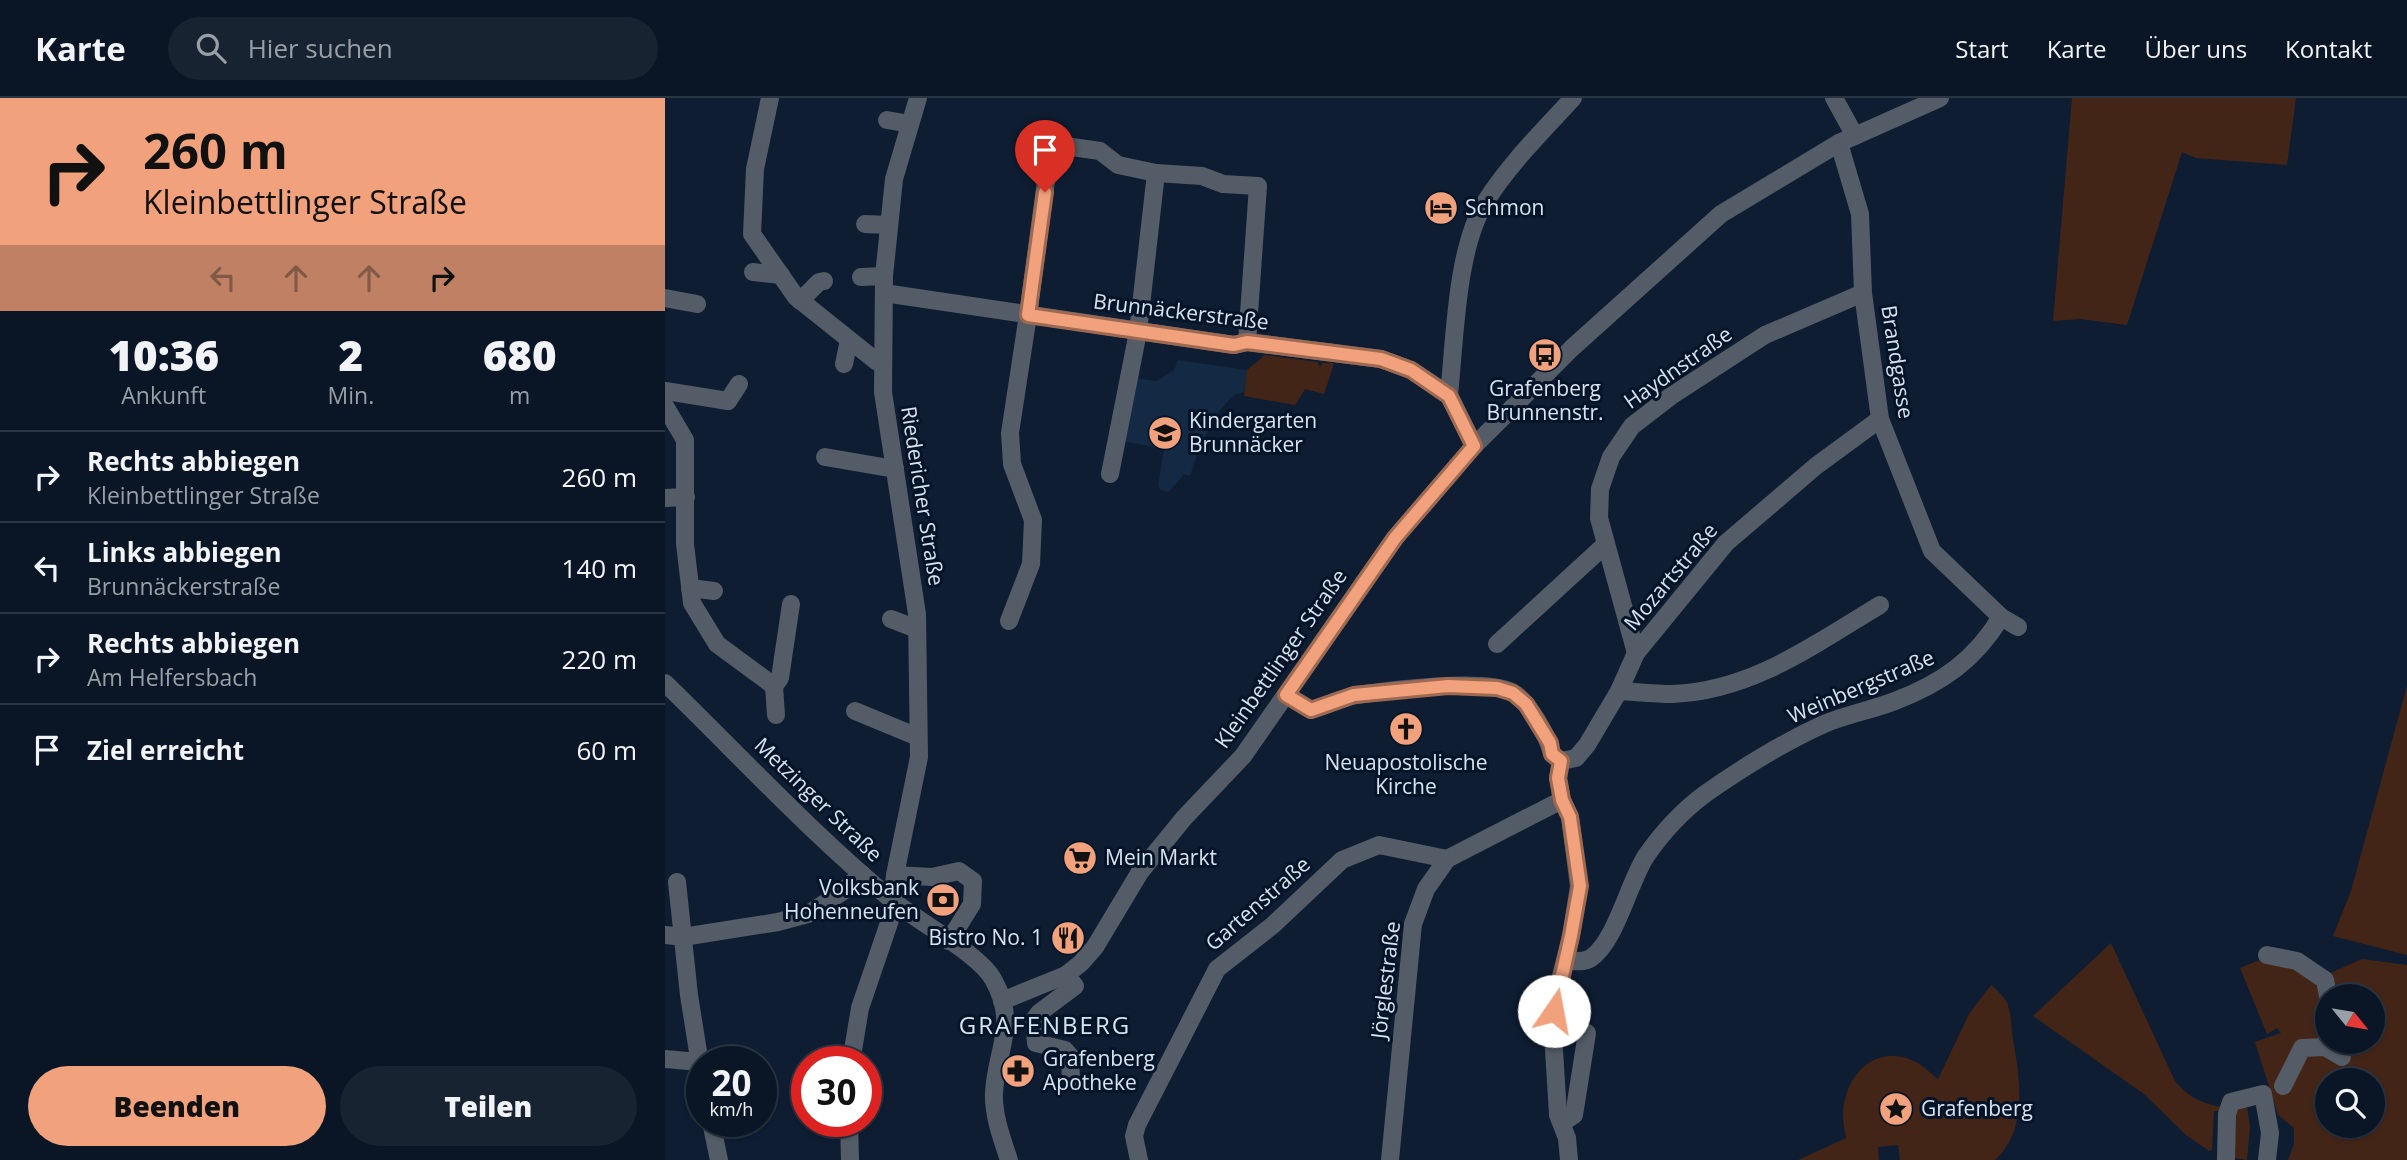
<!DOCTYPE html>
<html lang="de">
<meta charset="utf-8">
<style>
:root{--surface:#0a1626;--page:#182332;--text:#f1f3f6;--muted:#999fa7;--line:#2a3543;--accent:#f1a17c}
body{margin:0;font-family:"Open Sans",sans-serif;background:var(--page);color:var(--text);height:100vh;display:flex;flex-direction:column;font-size:26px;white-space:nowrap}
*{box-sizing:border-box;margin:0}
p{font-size:23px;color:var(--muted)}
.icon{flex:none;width:38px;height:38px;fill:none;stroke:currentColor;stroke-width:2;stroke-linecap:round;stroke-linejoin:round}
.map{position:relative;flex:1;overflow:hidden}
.drawer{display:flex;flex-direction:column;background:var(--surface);width:665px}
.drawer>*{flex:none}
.hud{background:#f1a17c;color:#111;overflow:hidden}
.needle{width:46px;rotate:120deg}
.controls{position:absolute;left:1650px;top:886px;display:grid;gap:14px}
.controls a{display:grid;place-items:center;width:70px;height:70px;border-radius:50%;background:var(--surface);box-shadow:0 2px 5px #0004,0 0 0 2px var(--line);font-size:35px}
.speed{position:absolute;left:21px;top:948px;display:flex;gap:14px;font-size:35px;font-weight:700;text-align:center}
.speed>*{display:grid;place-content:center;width:91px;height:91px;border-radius:50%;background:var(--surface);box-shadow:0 2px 5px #0004,0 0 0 2px var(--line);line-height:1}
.speed small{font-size:18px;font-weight:400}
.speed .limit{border:10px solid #d22;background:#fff;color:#111}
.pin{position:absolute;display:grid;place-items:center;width:60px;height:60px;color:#fff;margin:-72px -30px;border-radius:50% 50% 50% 0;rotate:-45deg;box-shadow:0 0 7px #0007}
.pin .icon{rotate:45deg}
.me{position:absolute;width:77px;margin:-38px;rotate:12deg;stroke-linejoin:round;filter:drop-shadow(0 0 5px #0008)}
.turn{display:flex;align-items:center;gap:24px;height:147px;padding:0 28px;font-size:32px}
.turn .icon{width:91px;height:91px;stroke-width:2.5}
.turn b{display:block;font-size:49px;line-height:60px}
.lanes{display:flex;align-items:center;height:66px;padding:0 28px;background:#0003;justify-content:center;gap:35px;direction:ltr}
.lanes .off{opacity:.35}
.eta{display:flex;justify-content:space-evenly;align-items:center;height:119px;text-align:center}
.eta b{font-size:42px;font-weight:800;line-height:49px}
.cta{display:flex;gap:14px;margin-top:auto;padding:14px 28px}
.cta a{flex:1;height:80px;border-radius:42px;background:var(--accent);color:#111;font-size:28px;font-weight:800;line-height:80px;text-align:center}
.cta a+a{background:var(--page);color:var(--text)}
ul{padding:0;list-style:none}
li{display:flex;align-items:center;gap:21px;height:91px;padding:0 28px;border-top:2px solid var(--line)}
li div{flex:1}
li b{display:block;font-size:26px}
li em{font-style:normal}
header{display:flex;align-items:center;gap:42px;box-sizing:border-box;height:98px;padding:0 35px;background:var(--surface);border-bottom:2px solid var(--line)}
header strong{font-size:33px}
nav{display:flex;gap:38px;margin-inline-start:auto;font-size:24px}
.search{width:490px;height:63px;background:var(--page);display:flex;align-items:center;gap:18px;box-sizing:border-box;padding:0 24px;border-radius:38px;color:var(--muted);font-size:26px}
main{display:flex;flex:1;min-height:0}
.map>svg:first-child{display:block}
.built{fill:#142943}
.green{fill:#432517;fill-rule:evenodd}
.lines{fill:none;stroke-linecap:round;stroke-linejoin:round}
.minor{stroke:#545c67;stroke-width:18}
.route-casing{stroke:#9d6951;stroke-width:18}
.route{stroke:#f1a17c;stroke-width:12}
.labels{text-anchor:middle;stroke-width:6;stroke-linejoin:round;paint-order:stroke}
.poi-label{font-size:21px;fill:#d8e3f1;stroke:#051428;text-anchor:start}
.street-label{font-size:21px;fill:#d8e3f1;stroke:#051428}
.quarter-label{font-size:24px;letter-spacing:2px;fill:#d8e3f1;stroke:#051428}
</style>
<header>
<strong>Karte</strong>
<div class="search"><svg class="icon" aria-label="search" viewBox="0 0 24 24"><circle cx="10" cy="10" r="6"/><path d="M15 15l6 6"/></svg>Hier suchen</div>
<nav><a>Start</a><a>Karte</a><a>Über uns</a><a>Kontakt</a></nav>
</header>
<main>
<section class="drawer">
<div class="hud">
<div class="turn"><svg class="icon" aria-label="right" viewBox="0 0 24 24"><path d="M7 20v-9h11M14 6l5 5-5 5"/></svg><div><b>260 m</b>Kleinbettlinger Straße</div></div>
<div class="lanes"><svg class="icon off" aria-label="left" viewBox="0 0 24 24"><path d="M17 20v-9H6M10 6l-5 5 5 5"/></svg><svg class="icon off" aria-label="ahead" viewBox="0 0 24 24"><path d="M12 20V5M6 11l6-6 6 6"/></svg><svg class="icon off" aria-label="ahead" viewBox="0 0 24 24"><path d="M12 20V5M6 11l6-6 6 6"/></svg><svg class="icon" aria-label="right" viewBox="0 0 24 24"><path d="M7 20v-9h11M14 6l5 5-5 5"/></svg></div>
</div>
<div class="eta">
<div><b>10:36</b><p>Ankunft</p></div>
<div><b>2</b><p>Min.</p></div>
<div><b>680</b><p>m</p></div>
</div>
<ul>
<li><svg class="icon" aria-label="right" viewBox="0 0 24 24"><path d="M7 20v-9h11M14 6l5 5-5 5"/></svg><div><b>Rechts abbiegen</b><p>Kleinbettlinger Straße</p></div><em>260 m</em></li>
<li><svg class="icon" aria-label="left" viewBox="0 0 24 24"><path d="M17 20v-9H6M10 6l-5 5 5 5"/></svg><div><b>Links abbiegen</b><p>Brunnäckerstraße</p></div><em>140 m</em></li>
<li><svg class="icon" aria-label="right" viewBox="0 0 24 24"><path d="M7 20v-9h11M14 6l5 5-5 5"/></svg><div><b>Rechts abbiegen</b><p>Am Helfersbach</p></div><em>220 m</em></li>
<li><svg class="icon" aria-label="arrive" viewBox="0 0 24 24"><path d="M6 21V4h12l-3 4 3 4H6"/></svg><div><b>Ziel erreicht</b></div><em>60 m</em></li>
</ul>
<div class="cta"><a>Beenden</a><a>Teilen</a></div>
</section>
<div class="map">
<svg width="1742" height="1062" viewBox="0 0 1742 1062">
<rect width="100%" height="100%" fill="#0e1d32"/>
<path class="built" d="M 513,262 L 582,272 L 579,294 L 569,297 L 555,312 L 535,347 L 525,378 L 519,376 L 504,394 L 496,392 L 493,388 L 499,351 L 457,343 L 469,280 L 492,283 L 509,272 Z"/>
<g class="green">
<path d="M 1407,0 L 1631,0 L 1622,67 L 1531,60 L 1517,54 L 1462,227 L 1415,221 L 1388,223 Z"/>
<path d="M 600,257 L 653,264 L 653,267 L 656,268 L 657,265 L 669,265 L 659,296 L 640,291 L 630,307 L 579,298 L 582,272 Z"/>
<path d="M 1742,588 L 1742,857 L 1668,838 L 1686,793 Z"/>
<path d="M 1446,845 L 1510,983 C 1523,999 1536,1005 1556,1009 L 1557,1013 L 1549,1013 L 1547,1052 L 1544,1053 L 1521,1037 L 1479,996 L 1368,918 Z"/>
<path d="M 1697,861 L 1742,867 L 1742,1062 L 1623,1062 L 1629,1046 L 1629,1030 L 1613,1017 L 1590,944 L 1616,935 L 1612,930 L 1602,936 L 1575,870 L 1595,862 L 1663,876 ZM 1662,898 L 1708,898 L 1708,943 L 1662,943 ZM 1662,982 L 1708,982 L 1708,1027 L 1662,1027 Z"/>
<path d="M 1326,887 C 1331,891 1337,897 1341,903 C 1346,912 1346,926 1347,936 C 1354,976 1365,1030 1330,1062 L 1235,1062 L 1233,1047 L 1213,1049 L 1214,1062 L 1133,1062 L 1181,1040 C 1180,1033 1178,1025 1178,1018 C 1178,977 1211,944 1251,964 C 1259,968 1266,976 1273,981 L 1304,916 Z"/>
<path d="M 1582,1008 L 1585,1029 L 1582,1062 L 1569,1060 L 1568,1016 L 1572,1011 Z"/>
</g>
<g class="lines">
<g class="minor">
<path d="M 105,0 L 90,71 L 87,136 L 131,199 L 211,263 L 218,265"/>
<path d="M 1169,0 L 1190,38"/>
<path d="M 222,22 L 245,26"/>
<path d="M 1174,45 L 1195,116 L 1198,195 L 1215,321 L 1267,453 L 1336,519 L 1353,529"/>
<path d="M 200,126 L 224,127"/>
<path d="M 88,174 L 116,177"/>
<path d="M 196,179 L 219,178"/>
<path d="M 219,195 L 569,247 L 582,244 L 716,261 L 746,272 L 784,297 L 809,348"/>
<path d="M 0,200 L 32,206"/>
<path d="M 135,203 L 154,184 L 159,183"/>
<path d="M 179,266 L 184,242"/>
<path d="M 0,293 L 63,303 L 74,286"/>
<path d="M 784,297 C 790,241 791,150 821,103 C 845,65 878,33 908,0"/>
<path d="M 0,308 L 20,342 L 20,446 L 27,505 L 52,546 L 109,588 L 115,580 L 126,506"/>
<path d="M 160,359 L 230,371"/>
<path d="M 445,376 L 473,234 L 491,75"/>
<path d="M 0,400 L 21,399"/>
<path d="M 25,490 L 49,493"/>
<path d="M 226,521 L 252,531"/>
<path d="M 344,523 L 366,466 L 368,422 L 347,366 L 345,335 L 363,217 L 386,46 L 435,53 L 453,67 L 491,75 L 537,78 L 558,86 L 593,88 L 582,244"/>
<path d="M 832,546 L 941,446"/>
<path d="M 971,555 L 934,420 L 935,391 L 946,359 L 967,328 L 1006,298 L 1100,237 L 1198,195"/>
<path d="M 0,585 C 75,658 147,736 227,802 C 253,824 313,855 328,881 C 354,927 331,951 329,995 C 328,1017 337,1041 344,1062"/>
<path d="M 109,588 L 111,617"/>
<path d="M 954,593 C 972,594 990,596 1008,596 C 1087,593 1150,546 1215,507"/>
<path d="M 621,597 L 646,612 C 661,608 676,600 692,597 C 725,592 819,580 847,594 C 864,603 883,639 887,656 L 896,663"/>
<path d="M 190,613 L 253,639"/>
<path d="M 896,663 L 911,660 L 922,647 L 954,593 L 971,555 L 1061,445 L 1151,368 L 1215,321"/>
<path d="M 896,663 L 893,680 L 897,702 L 905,719 L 914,788 L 906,838 L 890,902 L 888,935 L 893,1017 L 902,1040 L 904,1062"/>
<path d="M 230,777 L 267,779 L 294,773 L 308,783 L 307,806 L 284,843"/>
<path d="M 12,784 L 24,897 L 37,979"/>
<path d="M 0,837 L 18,839 L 113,824 L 143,816 L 177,794 L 197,776"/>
<path d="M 1602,857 L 1632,863 L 1660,882 L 1663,898"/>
<path d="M 900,863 C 908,863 918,865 926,860 C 951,843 964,784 981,758 C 997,735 1017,713 1040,696 C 1077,670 1117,645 1159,626 C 1182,616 1207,612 1230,603 C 1277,585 1310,562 1336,519"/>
<path d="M 401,877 L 410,888 L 374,915 L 369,922 L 371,945 L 400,952 L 405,958 L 406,983"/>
<path d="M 337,903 L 401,877 L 416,865 L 430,849 L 475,774 L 519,720 L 578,658 L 730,440 L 809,348 L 907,250 L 1056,116 L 1174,45 L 1275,0"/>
<path d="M 1662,940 L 1660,949 L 1677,959"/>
<path d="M 0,961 L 34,964"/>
<path d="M 186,964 L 195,910 L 225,822 L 230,777 L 254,659 L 252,516 L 218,294 L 219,178 L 229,81 L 253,0"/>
<path d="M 1618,988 L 1637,950 L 1660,949"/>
<path d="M 46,1024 L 54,1062"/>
<path d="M 184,1024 L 185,1062"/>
<path d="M 897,1025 L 909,1017 L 922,935"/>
<path d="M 474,1062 L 469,1038 L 472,1027 L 552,871 L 608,827 L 677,762 L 714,747 L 782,761"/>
<path d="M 725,1062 L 748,826 L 761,791 L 782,761 L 897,702"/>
<path d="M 1561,1062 L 1562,1016 L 1566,1004 L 1598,996 L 1605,1035 L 1602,1062"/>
</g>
</g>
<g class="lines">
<g class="route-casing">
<path id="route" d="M 380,94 L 363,217 L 569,247 L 582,244 L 716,261 L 746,272 L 784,298 L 809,348 L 730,440 L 621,597 L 646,612 L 689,597 L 783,588 L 832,590 L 848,595 L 861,606 L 885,645 L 887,656 L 896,663 L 893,680 L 897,702 L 905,719 L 915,788 L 906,838 L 889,913"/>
</g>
<use href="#route" class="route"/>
</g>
<defs>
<g id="hotel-disc" transform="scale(1.75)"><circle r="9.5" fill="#f1a17c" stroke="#051428"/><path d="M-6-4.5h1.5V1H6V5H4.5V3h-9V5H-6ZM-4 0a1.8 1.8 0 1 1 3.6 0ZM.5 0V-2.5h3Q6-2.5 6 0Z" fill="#111"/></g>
<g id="bus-disc" transform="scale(1.75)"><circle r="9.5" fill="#f1a17c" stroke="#051428"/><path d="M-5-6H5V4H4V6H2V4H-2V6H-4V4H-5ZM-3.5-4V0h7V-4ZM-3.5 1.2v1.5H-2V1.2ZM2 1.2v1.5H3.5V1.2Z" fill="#111"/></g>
<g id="school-disc" transform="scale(1.75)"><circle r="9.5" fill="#f1a17c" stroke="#051428"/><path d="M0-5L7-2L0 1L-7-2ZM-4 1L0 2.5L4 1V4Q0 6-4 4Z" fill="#111"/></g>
<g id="church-disc" transform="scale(1.75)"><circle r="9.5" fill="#f1a17c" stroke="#051428"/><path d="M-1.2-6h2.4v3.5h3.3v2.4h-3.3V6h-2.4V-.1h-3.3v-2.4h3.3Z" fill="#111"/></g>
<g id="supermarket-disc" transform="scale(1.75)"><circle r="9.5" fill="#f1a17c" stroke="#051428"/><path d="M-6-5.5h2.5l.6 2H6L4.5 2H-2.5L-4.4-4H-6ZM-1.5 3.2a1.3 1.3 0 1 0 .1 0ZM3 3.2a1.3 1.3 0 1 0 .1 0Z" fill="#111"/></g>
<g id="bank-disc" transform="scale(1.75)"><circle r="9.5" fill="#f1a17c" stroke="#051428"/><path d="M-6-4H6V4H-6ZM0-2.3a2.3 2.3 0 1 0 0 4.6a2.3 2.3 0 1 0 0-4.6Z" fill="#111"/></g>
<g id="restaurant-disc" transform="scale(1.75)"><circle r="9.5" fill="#f1a17c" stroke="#051428"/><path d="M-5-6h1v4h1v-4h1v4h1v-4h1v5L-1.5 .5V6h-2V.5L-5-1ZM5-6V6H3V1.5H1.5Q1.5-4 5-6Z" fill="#111"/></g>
<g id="pharmacy-disc" transform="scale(1.75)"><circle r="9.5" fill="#f1a17c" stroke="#051428"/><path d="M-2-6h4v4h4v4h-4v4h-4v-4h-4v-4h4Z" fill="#111"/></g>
<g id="sight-disc" transform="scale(1.75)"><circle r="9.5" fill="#f1a17c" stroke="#051428"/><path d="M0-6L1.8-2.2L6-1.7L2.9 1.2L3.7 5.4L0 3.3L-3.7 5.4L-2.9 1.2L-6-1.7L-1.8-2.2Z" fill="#111"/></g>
</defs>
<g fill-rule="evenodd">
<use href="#hotel-disc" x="776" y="110"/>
<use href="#bus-disc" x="880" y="257"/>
<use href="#school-disc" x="500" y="335"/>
<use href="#church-disc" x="741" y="631"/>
<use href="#supermarket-disc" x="415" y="760"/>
<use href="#bank-disc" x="278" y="802"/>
<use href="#restaurant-disc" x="403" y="840"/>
<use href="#pharmacy-disc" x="353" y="973"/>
<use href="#sight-disc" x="1231" y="1011"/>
</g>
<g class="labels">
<g class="poi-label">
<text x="800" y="117">Schmon</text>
<text x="880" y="298" text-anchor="middle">Grafenberg<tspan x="880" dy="24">Brunnenstr.</tspan></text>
<text x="524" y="330">Kindergarten<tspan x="524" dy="24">Brunnäcker</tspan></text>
<text x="741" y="672" text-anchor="middle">Neuapostolische<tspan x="741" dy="24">Kirche</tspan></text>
<text x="440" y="767">Mein Markt</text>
<text x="254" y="797" text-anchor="end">Volksbank<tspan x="254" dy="24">Hohenneufen</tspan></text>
<text x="378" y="847" text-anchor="end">Bistro No. 1</text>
<text x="378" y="968">Grafenberg<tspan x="378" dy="24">Apotheke</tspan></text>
<text x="1256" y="1018">Grafenberg</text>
</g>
<g class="street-label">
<text transform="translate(516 214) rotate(7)" y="7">Brunnäckerstraße</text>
<text transform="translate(1232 264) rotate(81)" y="7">Brandgasse</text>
<text transform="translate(1013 270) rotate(-35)" y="7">Haydnstraße</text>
<text transform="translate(257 398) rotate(81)" y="7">Riedericher Straße</text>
<text transform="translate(1006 479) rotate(-50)" y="7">Mozartstraße</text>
<text transform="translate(616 561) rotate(-55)" y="7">Kleinbettlinger Straße</text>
<text transform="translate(1196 589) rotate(-23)" y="7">Weinbergstraße</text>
<text transform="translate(153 702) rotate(44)" y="7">Metzinger Straße</text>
<text transform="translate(593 806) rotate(-41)" y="7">Gartenstraße</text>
<text transform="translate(721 882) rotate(-83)" y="7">Jörglestraße</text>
</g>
<g class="quarter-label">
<text x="380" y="936">GRAFENBERG</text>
</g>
</g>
</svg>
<div class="controls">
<a><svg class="needle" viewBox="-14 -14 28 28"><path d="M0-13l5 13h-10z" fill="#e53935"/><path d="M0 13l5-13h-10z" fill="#999fa7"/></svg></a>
<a><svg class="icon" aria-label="search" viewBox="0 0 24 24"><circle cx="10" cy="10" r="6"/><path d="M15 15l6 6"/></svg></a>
</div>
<div class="speed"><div>20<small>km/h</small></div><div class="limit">30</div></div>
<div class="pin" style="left:380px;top:94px;background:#d93025"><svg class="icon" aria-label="arrive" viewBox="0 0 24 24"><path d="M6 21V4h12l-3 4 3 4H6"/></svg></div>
<svg class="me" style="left:889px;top:913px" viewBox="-20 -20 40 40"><circle r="19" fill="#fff"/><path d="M0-13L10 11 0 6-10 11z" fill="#f1a17c"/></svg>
</div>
</main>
